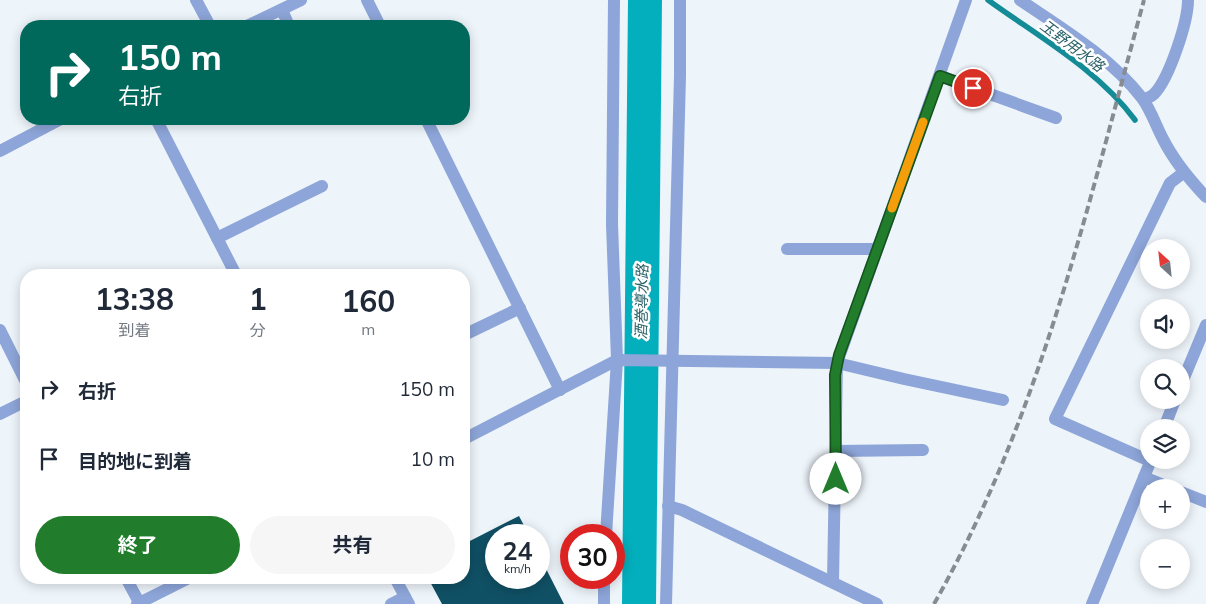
<!DOCTYPE html>
<html lang="ja">
<meta charset="utf-8">
<style>
:root{--surface:#fff;--page:#f6f6f7;--text:#1f2937;--muted:#747a83;--accent:#217d2c}
body{margin:0;font-family:Mulish,"Noto Sans JP",sans-serif;background:var(--page);color:var(--text);height:100vh;display:flex;flex-direction:column;font-size:19px;white-space:nowrap}
*{box-sizing:border-box;margin:0}
p{font-size:16px;color:var(--muted)}
.icon{flex:none;width:28px;height:28px;fill:none;stroke:currentColor;stroke-width:2;stroke-linecap:round;stroke-linejoin:round}
.map{position:relative;flex:1;overflow:hidden}
.details{position:absolute;left:20px;top:269px;width:450px;height:315px;display:flex;flex-direction:column;background:var(--surface);border-radius:20px;box-shadow:0 2px 12px #0003}
.details>*{flex:none}
.top-card{position:absolute;left:20px;top:20px;width:450px;height:105px;border-radius:20px;box-shadow:0 2px 12px #0003;background:#00695c;color:#fff;overflow:hidden}
.needle{width:32px;rotate:333deg}
.controls{position:absolute;left:1140px;top:239px;display:grid;gap:10px}
.controls a{display:grid;place-items:center;width:50px;height:50px;border-radius:50%;background:var(--surface);box-shadow:0 2px 12px #0003;font-size:25px}
.speed{position:absolute;left:485px;top:524px;display:flex;gap:10px;font-size:25px;font-weight:700;text-align:center}
.speed>*{display:grid;place-content:center;width:65px;height:65px;border-radius:50%;background:var(--surface);box-shadow:0 2px 12px #0003;line-height:1}
.speed small{font-size:12px;font-weight:400}
.speed .limit{border:8px solid #d22;background:#fff;color:#111}
.pin{position:absolute;display:grid;place-items:center;width:42px;height:42px;color:#fff;margin:-21px;border:2px solid #fff;border-radius:50%;box-shadow:0 1px 5px #0007}
.me{position:absolute;width:55px;margin:-28px;rotate:0deg;stroke-linejoin:round;filter:drop-shadow(0 0 4px #0008)}
.turn{display:flex;align-items:center;gap:18px;height:105px;padding:0 15px;font-size:22px}
.turn .icon{width:65px;height:65px;stroke-width:2.5}
.turn b{display:block;font-size:35px;line-height:42px}
.eta{display:flex;justify-content:space-evenly;align-items:center;height:85px;text-align:center}
.eta b{font-size:30px;font-weight:700;line-height:35px}
.action{display:flex;gap:10px;margin-top:auto;padding:10px 15px}
.action a{flex:1;height:58px;border-radius:30px;background:var(--accent);color:#fff;font-size:20px;font-weight:700;line-height:58px;text-align:center}
.action a+a{background:var(--page);color:var(--text)}
ul{padding:0;list-style:none}
li{display:flex;align-items:center;gap:15px;height:70px;padding:0 15px}
li div{flex:1}
li b{display:block;font-size:19px}
li em{font-style:normal}
.map>svg:first-child{display:block}
.lines{fill:none;stroke-linecap:round;stroke-linejoin:round}
.stream{stroke:#148c97;stroke-width:5.5}
.river{stroke:#04afbd;stroke-width:34}
.building{fill:#105065}
.minor{stroke:#8da5d8;stroke-width:12}
.rail{stroke:#878c90;stroke-width:4;stroke-dasharray:8 4;stroke-linecap:butt}
.route-casing{stroke:#15511d;stroke-width:12}
.route{stroke:#217d2c;stroke-width:9}
.slow{stroke:#f59e0b;stroke-width:9}
.labels{text-anchor:middle;stroke-width:5;stroke-linejoin:round;paint-order:stroke}
.water-label{font-size:15px;font-style:italic;fill:#296167;stroke:#fff}
</style>
<div class="map">
<svg width="1206" height="604" viewBox="0 0 1206 604">
<rect width="100%" height="100%" fill="#edf4fa"/>
<g class="lines">
<path class="stream" d="M 988,0 C 1039,37 1097,69 1135,120"/>
<path class="river" d="M 639,604 L 645,0"/>
</g>
<path class="building" d="M 519,516 L 529,535 L 496,535 L 496,578 L 539,578 L 539,555 L 564,604 L 442,604 L 428,578 L 464,578 L 464,544 Z"/>
<g class="lines">
<g class="minor">
<path d="M 196,0 L 210,26"/>
<path d="M 367,0 L 380,26"/>
<path d="M 1020,0 C 1063,29 1110,57 1142,98 C 1151,110 1156,126 1163,139 C 1174,161 1189,179 1206,197"/>
<path d="M 282,10 L 289,26"/>
<path d="M 247,26 L 301,0"/>
<path d="M 940,76 L 1056,118"/>
<path d="M 1144,100 C 1147,98 1151,97 1154,94 C 1169,79 1188,22 1188,0"/>
<path d="M 156,119 L 236,275"/>
<path d="M 426,119 L 560,390"/>
<path d="M 0,151 L 61,119"/>
<path d="M 217,238 L 322,186"/>
<path d="M 787,249 L 877,249"/>
<path d="M 0,330 L 26,382"/>
<path d="M 464,335 L 520,308"/>
<path d="M 1181,385 L 1206,325"/>
<path d="M 0,414 L 26,401"/>
<path d="M 1164,428 L 1175,400"/>
<path d="M 464,439 L 617,360 L 837,363 L 904,379 L 1003,400"/>
<path d="M 836,451 L 923,450"/>
<path d="M 1150,461 L 1055,419 L 1170,183 L 1183,173"/>
<path d="M 1144,477 L 1171,488"/>
<path d="M 1181,492 L 1206,502"/>
<path d="M 668,506 L 682,510 L 877,604"/>
<path d="M 606,535 L 617,360 L 612,224 L 614,0"/>
<path d="M 126,578 L 140,604"/>
<path d="M 395,578 L 409,604"/>
<path d="M 833,581 L 837,363 L 966,0"/>
<path d="M 137,604 L 189,578"/>
<path d="M 391,604 L 405,597"/>
<path d="M 604,604 L 604,578"/>
<path d="M 666,604 L 680,76 L 680,0"/>
<path d="M 1092,604 L 1151,460"/>
</g>
<path class="rail" d="M 934,604 C 1041,415 1087,208 1144,0"/>
</g>
<g class="lines">
<g class="route-casing">
<path id="route" d="M 836,479 L 835,375 L 839,355 L 940,76 L 973,88"/>
</g>
<use href="#route" class="route"/>
<path class="slow" d="M 892,208 L 923,122"/>
</g>
<g class="labels">
<g class="water-label">
<text transform="translate(1072 46) rotate(37)" y="5">玉野用水路</text>
<text transform="translate(642 302) rotate(-89)" y="5">酒巻導水路</text>
</g>
</g>
</svg>
<div class="controls">
<a><svg class="needle" viewBox="-14 -14 28 28"><path d="M0-13l5 13h-10z" fill="#e53935"/><path d="M0 13l5-13h-10z" fill="#747a83"/></svg></a>
<a><svg class="icon" aria-label="sound" viewBox="0 0 24 24"><path d="M4 9h4l5-4v14l-5-4H4zM17 9q2 3 0 6"/></svg></a>
<a><svg class="icon" aria-label="search" viewBox="0 0 24 24"><circle cx="10" cy="10" r="6"/><path d="M15 15l6 6"/></svg></a>
<a><svg class="icon" aria-label="layers" viewBox="0 0 24 24"><path d="M12 4l9 5-9 5-9-5zM3 14l9 5 9-5"/></svg></a>
<a>+</a>
<a>−</a>
</div>
<div class="speed"><div>24<small>km/h</small></div><div class="limit">30</div></div>
<div class="pin" style="left:973px;top:88px;background:#d93025"><svg class="icon" aria-label="arrive" viewBox="0 0 24 24"><path d="M6 21V4h12l-3 4 3 4H6"/></svg></div>
<svg class="me" style="left:836px;top:479px" viewBox="-20 -20 40 40"><circle r="19" fill="#fff"/><path d="M0-13L10 11 0 6-10 11z" fill="#217d2c"/></svg>
<div class="top-card">
<div class="turn"><svg class="icon" aria-label="right" viewBox="0 0 24 24"><path d="M7 20v-9h11M14 6l5 5-5 5"/></svg><div><b>150 m</b>右折</div></div>
</div>
<section class="details">
<div class="eta">
<div><b>13:38</b><p>到着</p></div>
<div><b>1</b><p>分</p></div>
<div><b>160</b><p>m</p></div>
</div>
<ul>
<li><svg class="icon" aria-label="right" viewBox="0 0 24 24"><path d="M7 20v-9h11M14 6l5 5-5 5"/></svg><div><b>右折</b></div><em>150 m</em></li>
<li><svg class="icon" aria-label="arrive" viewBox="0 0 24 24"><path d="M6 21V4h12l-3 4 3 4H6"/></svg><div><b>目的地に到着</b></div><em>10 m</em></li>
</ul>
<div class="action"><a>終了</a><a>共有</a></div>
</section>
</div>
